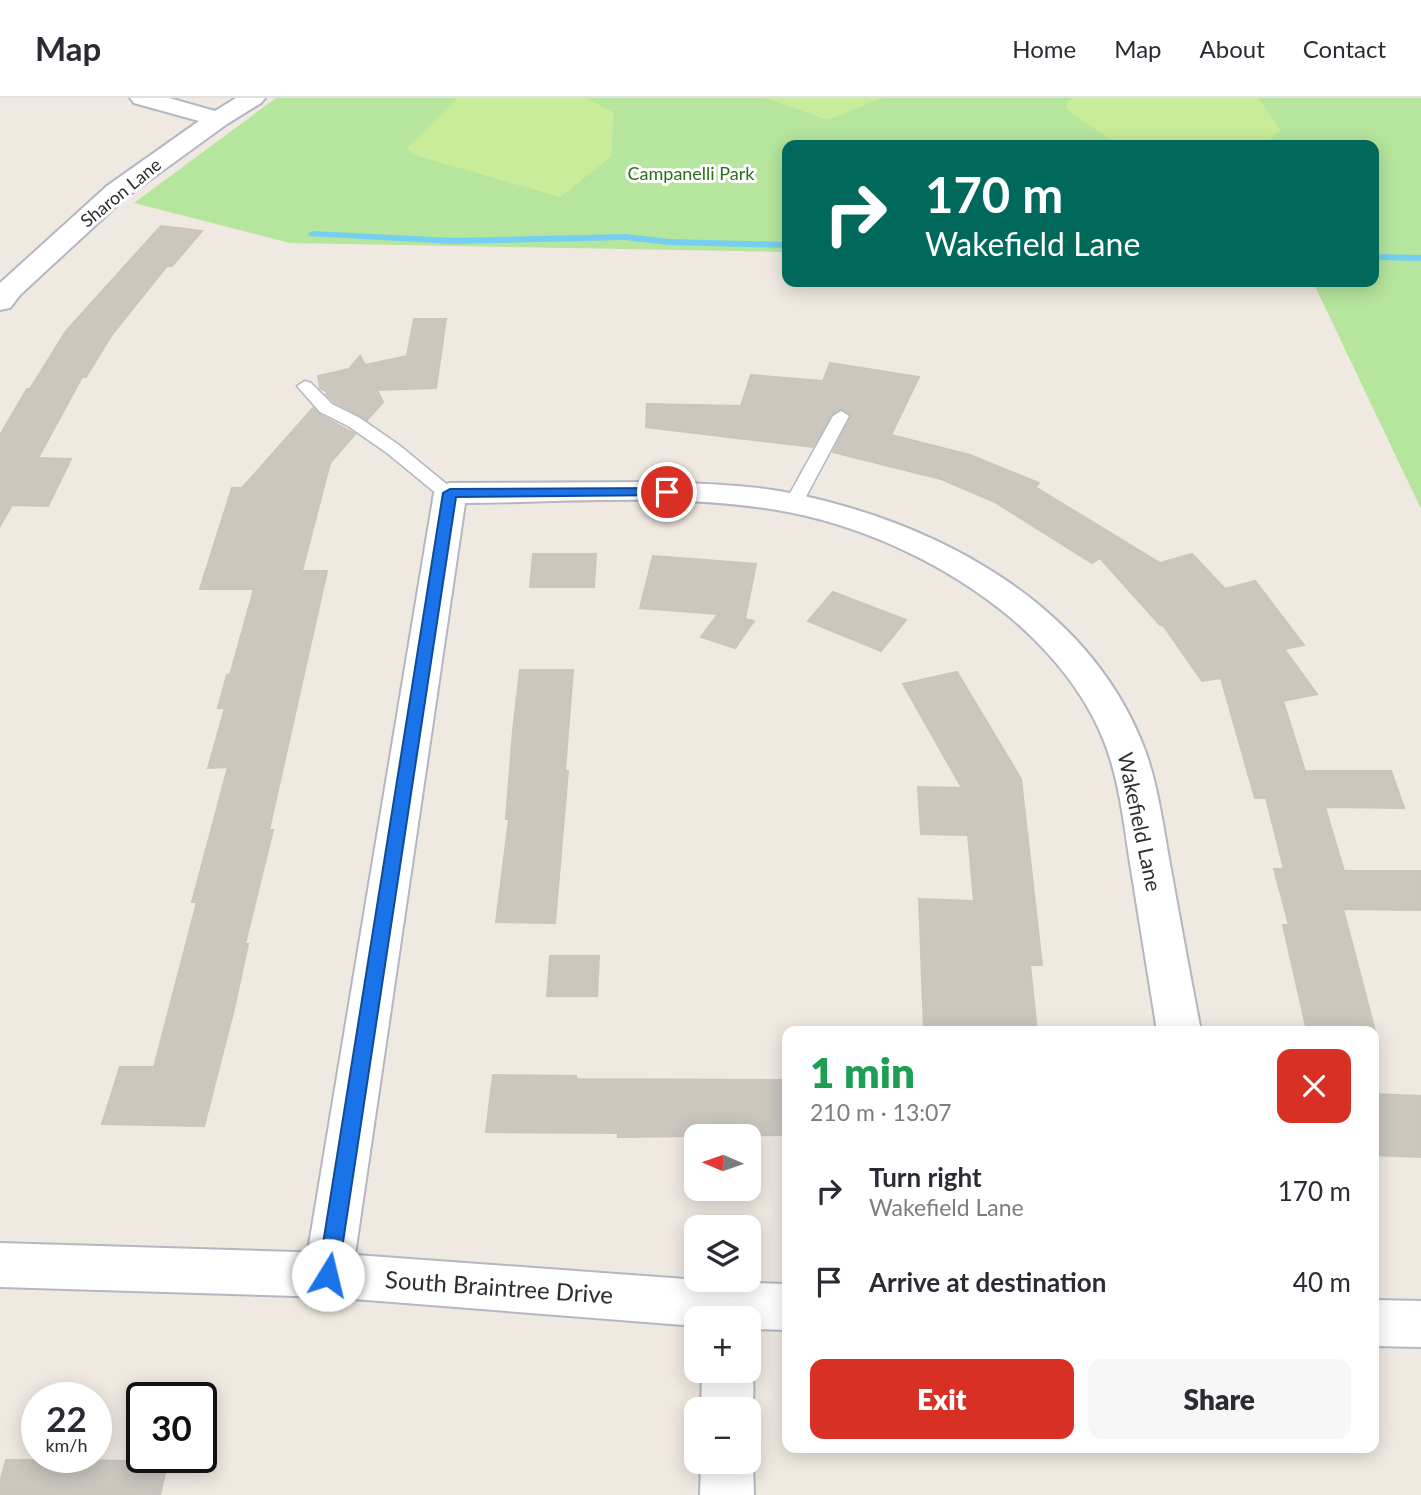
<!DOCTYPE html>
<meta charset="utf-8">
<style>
:root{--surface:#fff;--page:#f7f7f7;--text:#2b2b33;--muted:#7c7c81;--line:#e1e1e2;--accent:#d93025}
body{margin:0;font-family:Lato,sans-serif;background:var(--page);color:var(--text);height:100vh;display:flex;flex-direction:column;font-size:26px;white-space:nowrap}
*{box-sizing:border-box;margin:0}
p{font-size:23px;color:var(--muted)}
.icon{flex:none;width:38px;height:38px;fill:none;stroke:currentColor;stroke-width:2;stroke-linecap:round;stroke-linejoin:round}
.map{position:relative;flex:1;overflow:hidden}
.sheet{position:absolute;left:782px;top:928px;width:597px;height:427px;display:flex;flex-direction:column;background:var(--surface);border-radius:14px;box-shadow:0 4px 18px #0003}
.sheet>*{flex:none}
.guide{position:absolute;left:782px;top:42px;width:597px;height:147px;border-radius:14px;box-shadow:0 4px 18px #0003;background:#00695c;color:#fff;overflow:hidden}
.needle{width:46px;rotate:272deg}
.tools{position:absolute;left:684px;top:1026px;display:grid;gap:14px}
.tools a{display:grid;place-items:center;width:77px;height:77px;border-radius:14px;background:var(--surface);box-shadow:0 4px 18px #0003;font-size:35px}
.speed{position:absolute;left:21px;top:1284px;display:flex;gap:14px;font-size:35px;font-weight:700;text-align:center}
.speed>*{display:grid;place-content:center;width:91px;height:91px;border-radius:50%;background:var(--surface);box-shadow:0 4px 18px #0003;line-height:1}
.speed small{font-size:18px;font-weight:400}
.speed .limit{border:4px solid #111;border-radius:10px;background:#fff;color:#111}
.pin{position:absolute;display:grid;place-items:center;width:60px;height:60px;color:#fff;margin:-30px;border:4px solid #fff;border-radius:50%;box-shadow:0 2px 7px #0007}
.me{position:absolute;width:77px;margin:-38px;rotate:9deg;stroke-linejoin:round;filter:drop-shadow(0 0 5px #0008)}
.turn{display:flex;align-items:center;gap:24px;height:147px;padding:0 28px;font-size:32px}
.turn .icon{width:91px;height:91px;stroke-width:2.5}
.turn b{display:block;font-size:49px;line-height:60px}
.round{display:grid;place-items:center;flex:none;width:74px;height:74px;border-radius:14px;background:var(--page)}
.headline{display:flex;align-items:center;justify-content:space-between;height:119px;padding:0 28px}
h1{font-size:42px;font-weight:800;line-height:52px;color:#1e9e55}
.action{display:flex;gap:14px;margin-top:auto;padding:14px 28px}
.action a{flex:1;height:80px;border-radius:14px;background:var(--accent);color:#fff;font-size:28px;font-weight:800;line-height:80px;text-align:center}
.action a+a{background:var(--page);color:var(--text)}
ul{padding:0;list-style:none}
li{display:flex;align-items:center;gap:21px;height:91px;padding:0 28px}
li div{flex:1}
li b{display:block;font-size:26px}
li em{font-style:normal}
header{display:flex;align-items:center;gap:42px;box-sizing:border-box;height:98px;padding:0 35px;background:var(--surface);border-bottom:2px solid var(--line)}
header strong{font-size:33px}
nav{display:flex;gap:38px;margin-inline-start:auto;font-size:24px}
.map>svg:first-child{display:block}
.green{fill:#b6e59e}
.pitch{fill:#c9ec9a}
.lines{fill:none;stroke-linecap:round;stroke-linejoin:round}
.stream{fill:#75cff0;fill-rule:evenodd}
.building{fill:#cbc7bf;stroke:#cbc5ba;stroke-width:2}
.lane-casing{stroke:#b4b7c1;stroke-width:3}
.street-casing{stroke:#b4b7c1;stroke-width:4}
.secondary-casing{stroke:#b4b7c1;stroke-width:4}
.lane{fill:#fff;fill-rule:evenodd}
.street{fill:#fff;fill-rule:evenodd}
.secondary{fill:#fff;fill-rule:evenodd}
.route{fill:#1a73e8;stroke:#114b97;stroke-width:2}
.labels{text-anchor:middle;stroke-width:6;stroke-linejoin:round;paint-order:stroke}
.far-park-label{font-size:18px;fill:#2c6e1b;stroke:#fff}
.far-street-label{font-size:18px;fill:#2e2e2e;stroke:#fff}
.street-label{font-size:21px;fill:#2e2e2e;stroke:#fff}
.near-street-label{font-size:24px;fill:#2e2e2e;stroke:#fff}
</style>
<header>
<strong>Map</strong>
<nav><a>Home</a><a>Map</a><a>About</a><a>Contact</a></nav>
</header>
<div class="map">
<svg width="1421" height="1397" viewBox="0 0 1421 1397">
<rect width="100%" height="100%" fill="#efe9e1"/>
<path class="green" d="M 276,0 L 1421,0 L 1421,411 L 1313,184 L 1374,184 L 1374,47 L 788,47 L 787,154 L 290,145 L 134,105 Z"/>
<g class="pitch">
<path d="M 457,0 L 587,0 L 614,15 L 611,59 L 560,99 L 414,57 L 407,50 Z"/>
<path d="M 765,0 L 883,0 L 828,22 Z"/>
<path d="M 1075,0 L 1258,0 L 1281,32 L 1264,47 L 1118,47 L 1066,11 L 1067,3 Z"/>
</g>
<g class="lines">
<g class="stream">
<path d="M 312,133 L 453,140 L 625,136 L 669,141 L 788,144 L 788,150 L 669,147 L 625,142 L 453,146 L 309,138 L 308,136 Z"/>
<path d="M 1374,156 L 1421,157 L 1421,163 L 1374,162 Z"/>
</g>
</g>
<g class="building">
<path d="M 161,128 L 202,133 L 172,168 L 167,168 L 111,238 L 86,279 L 82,279 L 38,360 L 71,361 L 48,408 L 12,407 L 0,428 L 0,337 L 27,291 L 30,291 L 66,233 Z"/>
<path d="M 414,221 L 446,221 L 436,290 L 377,292 L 383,304 L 367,322 L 334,304 L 326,296 L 328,294 L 320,290 L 318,278 L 349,271 L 360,258 L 365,267 L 407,258 Z"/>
<path d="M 830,265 L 919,279 L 891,337 L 970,357 L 1039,385 L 1035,389 L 1160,465 L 1192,456 L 1225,491 L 1255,483 L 1304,547 L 1284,551 L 1317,596 L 1283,603 L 1305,673 L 1391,673 L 1404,710 L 1325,709 L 1344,773 L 1421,773 L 1421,812 L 1343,811 L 1375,933 L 1307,933 L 1283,827 L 1289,827 L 1274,771 L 1284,771 L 1266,700 L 1255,700 L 1221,580 L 1202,583 L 1163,527 L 1160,527 L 1100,460 L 1092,465 L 995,404 L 941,381 L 833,354 L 851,319 L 842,311 L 831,317 L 813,349 L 646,329 L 647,306 L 741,308 L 751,277 L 823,283 Z"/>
<path d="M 313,310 L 319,316 L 355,336 L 330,365 L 302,473 L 327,473 L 269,732 L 273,732 L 245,846 L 248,846 L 234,911 L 204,1028 L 102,1026 L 120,969 L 154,969 L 197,804 L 192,804 L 228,669 L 208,670 L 225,610 L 218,610 L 227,577 L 230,577 L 254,491 L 200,491 L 232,390 L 242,390 Z"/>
<path d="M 533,456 L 596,456 L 594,489 L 530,489 Z"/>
<path d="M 653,458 L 756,466 L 745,521 L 754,523 L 735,550 L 701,539 L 718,516 L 640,510 Z"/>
<path d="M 833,494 L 906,522 L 881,553 L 808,523 Z"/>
<path d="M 520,572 L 573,572 L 565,673 L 568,673 L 555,825 L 496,824 L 509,721 L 506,721 L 513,633 Z"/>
<path d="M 957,574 L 1021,681 L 1042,867 L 1030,867 L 1037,933 L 924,933 L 919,801 L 974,803 L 968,737 L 921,736 L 918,689 L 962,690 L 903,586 Z"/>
<path d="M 550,858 L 599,858 L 597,898 L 547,898 Z"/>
<path d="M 493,977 L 576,978 L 576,981 L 788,982 L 788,1037 L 618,1039 L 618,1035 L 486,1034 Z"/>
<path d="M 1374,996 L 1421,998 L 1421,1059 L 1374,1057 Z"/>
<path d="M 6,1362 L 168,1363 L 160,1397 L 0,1397 L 0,1384 Z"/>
</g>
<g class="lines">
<g class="lane-casing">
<g id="lane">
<path d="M 305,283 L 311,285 L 332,306 L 360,320 L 399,347 L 455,393 L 458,397 L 455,401 L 443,401 L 387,355 L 348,328 L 320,314 L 297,288 Z"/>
<path d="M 841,313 L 849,318 L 802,406 L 793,411 L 787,410 L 784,406 L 833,318 Z"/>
</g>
</g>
<g class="street-casing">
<g id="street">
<path d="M 130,0 L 169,0 L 215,13 L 236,0 L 265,0 L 261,5 L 227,26 L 125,100 L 20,197 L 10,210 L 0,212 L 0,185 L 107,88 L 199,23 L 134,5 Z"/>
<path d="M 663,384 C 707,386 752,387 795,396 C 939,426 1090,506 1145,652 C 1158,688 1163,727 1170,766 C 1180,821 1190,877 1201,933 L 1157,933 C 1148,877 1139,821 1130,765 C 1124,727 1120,688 1107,651 C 1089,600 1052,555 1011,520 C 950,469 871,431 793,415 C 686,394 573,404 465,405 L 352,1177 L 345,1193 L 328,1199 L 311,1193 L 304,1177 L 434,395 L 439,388 L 450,385 Z"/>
<path d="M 749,1265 C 755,1279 755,1305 749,1319 L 749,1311 L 701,1311 L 702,1272 L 749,1272 Z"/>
<path d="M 749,1353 L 753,1363 L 754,1397 L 700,1397 L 701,1363 L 749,1363 Z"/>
</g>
</g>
<g class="secondary-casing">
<g id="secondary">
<path d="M 0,1145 L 328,1155 L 727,1184 L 788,1186 L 788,1232 L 749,1231 L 749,1220 L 696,1220 L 696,1228 L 328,1199 L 0,1189 Z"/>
<path d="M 1374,1202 L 1421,1203 L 1421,1249 L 1374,1248 Z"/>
</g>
</g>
<use href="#lane" class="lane"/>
<use href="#street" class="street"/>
<use href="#secondary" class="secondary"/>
</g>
<path class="route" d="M 667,390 L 674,394 L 672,397 L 456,399 L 338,1177 L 335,1183 L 328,1186 L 321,1183 L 318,1177 L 443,395 L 450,391 Z"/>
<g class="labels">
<g class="far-park-label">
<text x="691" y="82">Campanelli Park</text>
</g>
<g class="far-street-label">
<text transform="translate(121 95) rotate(-39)" y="6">Sharon Lane</text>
</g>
<g class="street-label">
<text transform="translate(1139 724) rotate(78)" y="7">Wakefield Lane</text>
</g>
<g class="near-street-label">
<text transform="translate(499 1190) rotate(4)" y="8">South Braintree Drive</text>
</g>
</g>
</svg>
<div class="tools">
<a><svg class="needle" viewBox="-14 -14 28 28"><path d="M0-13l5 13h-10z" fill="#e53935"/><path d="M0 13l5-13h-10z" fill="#7c7c81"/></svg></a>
<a><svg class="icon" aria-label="layers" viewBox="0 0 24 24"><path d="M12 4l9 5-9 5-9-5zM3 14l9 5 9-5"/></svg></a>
<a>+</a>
<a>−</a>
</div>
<div class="speed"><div>22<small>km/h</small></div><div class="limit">30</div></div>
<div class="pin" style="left:667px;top:394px;background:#d93025"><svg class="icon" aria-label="arrive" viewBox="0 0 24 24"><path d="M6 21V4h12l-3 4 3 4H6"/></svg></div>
<svg class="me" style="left:328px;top:1177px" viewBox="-20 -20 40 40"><circle r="19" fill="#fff"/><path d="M0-13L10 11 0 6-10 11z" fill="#1a73e8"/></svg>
<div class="guide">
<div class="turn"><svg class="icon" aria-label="right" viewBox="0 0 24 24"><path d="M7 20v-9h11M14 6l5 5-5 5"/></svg><div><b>170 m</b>Wakefield Lane</div></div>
</div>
<section class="sheet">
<div class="headline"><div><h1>1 min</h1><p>210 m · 13:07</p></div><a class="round" style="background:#d93025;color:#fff"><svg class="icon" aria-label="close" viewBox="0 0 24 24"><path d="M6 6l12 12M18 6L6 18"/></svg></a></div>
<ul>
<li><svg class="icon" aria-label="right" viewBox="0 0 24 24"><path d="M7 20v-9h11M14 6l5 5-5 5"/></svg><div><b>Turn right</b><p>Wakefield Lane</p></div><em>170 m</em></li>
<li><svg class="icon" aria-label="arrive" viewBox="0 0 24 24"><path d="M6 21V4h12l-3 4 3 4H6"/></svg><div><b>Arrive at destination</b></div><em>40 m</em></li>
</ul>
<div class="action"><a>Exit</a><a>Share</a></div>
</section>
</div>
